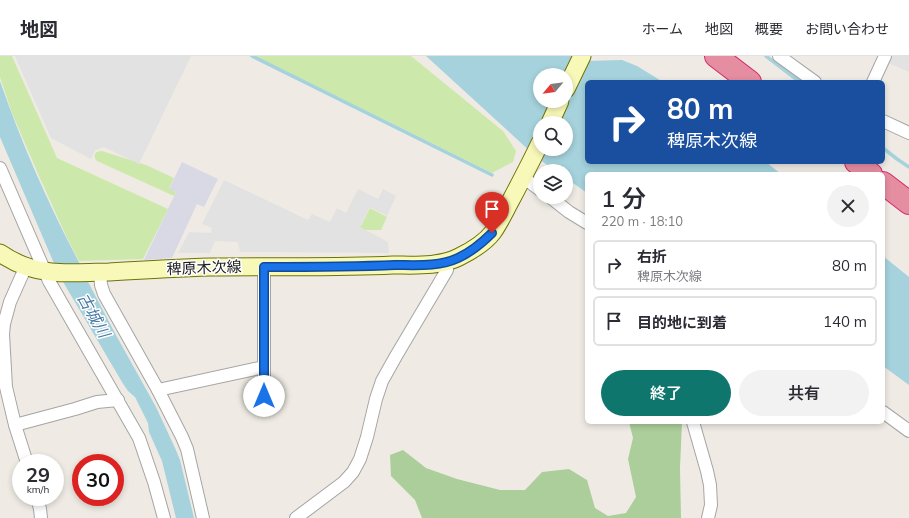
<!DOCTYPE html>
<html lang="ja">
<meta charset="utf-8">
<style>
:root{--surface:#fff;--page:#f2f2f3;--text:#2b2b33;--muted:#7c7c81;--line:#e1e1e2;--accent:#0f766e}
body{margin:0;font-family:Mulish,"Noto Sans JP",sans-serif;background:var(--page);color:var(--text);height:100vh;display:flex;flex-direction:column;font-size:15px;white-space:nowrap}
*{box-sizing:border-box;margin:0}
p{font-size:13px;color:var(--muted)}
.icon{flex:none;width:22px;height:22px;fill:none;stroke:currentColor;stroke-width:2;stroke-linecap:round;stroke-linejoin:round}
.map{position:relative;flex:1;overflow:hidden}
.side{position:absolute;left:585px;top:116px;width:300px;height:252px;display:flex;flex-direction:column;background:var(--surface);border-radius:6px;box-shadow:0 2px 6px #0003}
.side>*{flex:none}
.guide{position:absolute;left:585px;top:24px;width:300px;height:84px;border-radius:6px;box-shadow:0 2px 6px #0003;background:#1a4fa0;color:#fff;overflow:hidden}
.needle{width:26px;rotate:241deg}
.buttons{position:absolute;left:533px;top:12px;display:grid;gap:8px}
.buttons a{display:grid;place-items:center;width:40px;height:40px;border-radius:50%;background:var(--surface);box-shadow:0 2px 6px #0003;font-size:20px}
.speed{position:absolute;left:12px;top:398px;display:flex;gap:8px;font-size:20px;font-weight:700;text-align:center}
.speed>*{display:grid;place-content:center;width:52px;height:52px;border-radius:50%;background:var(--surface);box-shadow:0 2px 6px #0003;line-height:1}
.speed small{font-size:10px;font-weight:400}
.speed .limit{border:6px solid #d22;background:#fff;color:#111}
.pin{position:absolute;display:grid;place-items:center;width:34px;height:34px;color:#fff;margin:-41px -17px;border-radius:50% 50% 50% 0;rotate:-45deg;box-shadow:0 0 4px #0007}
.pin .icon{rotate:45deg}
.me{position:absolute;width:44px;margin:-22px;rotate:0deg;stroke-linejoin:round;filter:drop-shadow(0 0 3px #0008)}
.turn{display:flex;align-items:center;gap:14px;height:84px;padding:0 16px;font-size:18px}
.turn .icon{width:52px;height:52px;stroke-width:2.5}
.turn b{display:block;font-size:28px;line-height:34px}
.round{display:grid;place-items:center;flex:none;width:42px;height:42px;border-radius:21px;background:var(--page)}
.overview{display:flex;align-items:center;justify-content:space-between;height:68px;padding:0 16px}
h1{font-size:24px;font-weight:600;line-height:30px}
.button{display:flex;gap:8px;margin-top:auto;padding:8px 16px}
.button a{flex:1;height:46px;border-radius:24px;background:var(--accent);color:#fff;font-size:16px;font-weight:600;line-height:46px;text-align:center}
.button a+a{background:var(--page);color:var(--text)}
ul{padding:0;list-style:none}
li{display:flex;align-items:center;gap:12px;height:50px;margin:0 8px 6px;padding:0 8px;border:2px solid var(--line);border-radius:6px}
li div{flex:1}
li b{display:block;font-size:15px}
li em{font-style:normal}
header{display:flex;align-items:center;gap:24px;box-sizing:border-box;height:56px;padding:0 20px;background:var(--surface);border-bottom:1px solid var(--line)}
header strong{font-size:19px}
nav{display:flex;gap:22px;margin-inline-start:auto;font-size:14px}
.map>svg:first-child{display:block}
.grass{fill:#cce9ab}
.forest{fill:#abce9a}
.parking{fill:#e2e2e2}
.plaza{fill:#d9d9e5}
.water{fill:#a5d2dc}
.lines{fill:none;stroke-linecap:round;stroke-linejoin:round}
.stream{stroke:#a5d2dc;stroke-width:3.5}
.street-casing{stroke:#a5a5a5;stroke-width:14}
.secondary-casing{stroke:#6d7406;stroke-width:19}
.highway-casing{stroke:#d8276b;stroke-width:24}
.street{stroke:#fff;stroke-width:12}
.secondary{stroke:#f8f8b9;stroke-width:17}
.highway{stroke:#e58da1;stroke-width:22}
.route-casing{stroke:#114b97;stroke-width:10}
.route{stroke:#1a73e8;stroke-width:7}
.labels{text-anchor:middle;stroke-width:3;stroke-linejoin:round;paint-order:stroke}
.street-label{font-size:15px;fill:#1e1e1e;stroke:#fff}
.water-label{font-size:16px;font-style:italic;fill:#497aa5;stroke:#fff}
</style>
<header>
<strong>地図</strong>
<nav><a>ホーム</a><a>地図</a><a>概要</a><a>お問い合わせ</a></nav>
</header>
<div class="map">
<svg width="909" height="462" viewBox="0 0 909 462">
<rect width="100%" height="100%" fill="#efebe4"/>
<g class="grass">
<path d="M 0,0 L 12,0 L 57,102 L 168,153 L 143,203 L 79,205 L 67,182 L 39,120 L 12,57 L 0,21 Z"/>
<path d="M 255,0 L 411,0 L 503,75 L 516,95 L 513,106 L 492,117 Z"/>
<path d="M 102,95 L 146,109 L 174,122 L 169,132 L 176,136 L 174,140 L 97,105 C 92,100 95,95 102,95 Z"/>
<path d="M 370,152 L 387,161 L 381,174 L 359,174 L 352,165 L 361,170 Z"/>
</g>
<path class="forest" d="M 629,366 L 682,366 L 680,412 L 681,462 L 422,462 L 415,444 L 391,420 L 390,399 L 403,394 L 426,412 L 457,423 L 500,434 L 525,434 L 542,416 L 569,413 L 587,424 L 595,452 L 608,460 L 626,457 L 636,441 L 628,403 L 633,382 Z"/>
<g class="parking">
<path d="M 15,0 L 191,0 L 139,108 L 104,91 L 95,94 L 91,103 L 51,82 Z"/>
<path d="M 888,0 L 909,0 L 909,16 L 886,6 Z"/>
<path d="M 224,124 L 308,164 L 312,158 L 330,166 L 337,152 L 346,157 L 358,133 L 378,143 L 383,133 L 396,140 L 387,160 L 370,151 L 360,171 L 388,186 L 389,197 L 240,196 L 238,186 L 215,185 L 210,197 L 178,197 L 189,176 L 211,177 L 212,172 L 202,168 Z"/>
</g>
<path class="plaza" d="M 182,106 L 218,123 L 204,151 L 197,148 L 172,202 L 144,204 L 176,136 L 169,133 Z"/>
<g class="water">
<path d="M 426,0 L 573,0 L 566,19 L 540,19 L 540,45 L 557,45 L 546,67 L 540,67 L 540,80 L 532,97 Z"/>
<path d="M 622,4 L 637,10 L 663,26 L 587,26 L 587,106 L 766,106 L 781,118 L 587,118 L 587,137 L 566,122 L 566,115 L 556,115 L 537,102 L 541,93 L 566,93 L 566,67 L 554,67 L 585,5 Z"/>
<path d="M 0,25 C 22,89 50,152 82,212 L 56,212 L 0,81 Z"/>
<path d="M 883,200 L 909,221 L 909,329 L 883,310 Z"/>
<path d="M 59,219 L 85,220 L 117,281 L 156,351 L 175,392 L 180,404 L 194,462 L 176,462 L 162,405 L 149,376 L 148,367 L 135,341 L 128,335 L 122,326 Z"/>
</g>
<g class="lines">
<g class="stream">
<path d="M 252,0 L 492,119"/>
<path d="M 766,0 L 800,26"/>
<path d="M 883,92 L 897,103 L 909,111"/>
</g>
<g class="street-casing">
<g id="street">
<path d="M 779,0 L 815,26"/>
<path d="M 873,26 L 885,0"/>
<path d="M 883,65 L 909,77"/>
<path d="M 0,112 L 49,225 L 139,382 L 154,426 L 164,462"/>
<path d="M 523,121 L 540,134"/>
<path d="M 550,141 L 569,156 L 587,167"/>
<path d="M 26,210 L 10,246 L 4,268 L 3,278 L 6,331 L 15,369 L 27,407"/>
<path d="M 264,211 L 264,340"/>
<path d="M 100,216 L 101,229 L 104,238 L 158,334 L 182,381 L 187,393 L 203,462"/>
<path d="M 158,334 L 264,311"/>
<path d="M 883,356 L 909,375"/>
<path d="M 693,366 L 707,415 L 710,429 L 711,449 L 708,462"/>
<path d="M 15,369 L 75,353 L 97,346 L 118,344"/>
<path d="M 37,441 L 40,453 L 41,462"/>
<path d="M 296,462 L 344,426 L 353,416 L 360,403 L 367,381 L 376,343 L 382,325 L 396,300 L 447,214 L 446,206"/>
</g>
</g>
<g class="secondary-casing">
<g id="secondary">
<path d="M 566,33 L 582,0"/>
<path d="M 550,67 L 560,45"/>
<path d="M 0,197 C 14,207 33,214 51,216 C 69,218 90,216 109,216 C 142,214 176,212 210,211 C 271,210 332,212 393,209 C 414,209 440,211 459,201 C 471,195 485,187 493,176 C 500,166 505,155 511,144 C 521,125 531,106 540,87"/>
</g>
</g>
<g class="highway-casing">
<g id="highway">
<path d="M 716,0 L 750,26"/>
<path d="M 856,106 L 871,118"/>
<path d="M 883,127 L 909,147"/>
</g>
</g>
<use href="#street" class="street"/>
<use href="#secondary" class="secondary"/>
<use href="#highway" class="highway"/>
</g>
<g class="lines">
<g class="route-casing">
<path id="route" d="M 264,340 L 264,211 C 308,211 351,211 395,209 C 415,209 439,211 458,202 C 471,196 482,187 492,177"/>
</g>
<use href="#route" class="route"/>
</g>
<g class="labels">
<g class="street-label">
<text transform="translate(204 212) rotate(-2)" y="5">稗原木次線</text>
</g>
<g class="water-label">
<text transform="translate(94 259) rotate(61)" y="6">古城川</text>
</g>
</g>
</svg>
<div class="buttons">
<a><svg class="needle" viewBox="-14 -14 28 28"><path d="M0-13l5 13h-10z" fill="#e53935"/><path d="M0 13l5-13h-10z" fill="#7c7c81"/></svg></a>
<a><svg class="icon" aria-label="search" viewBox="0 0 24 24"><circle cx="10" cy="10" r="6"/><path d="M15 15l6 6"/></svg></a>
<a><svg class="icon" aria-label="layers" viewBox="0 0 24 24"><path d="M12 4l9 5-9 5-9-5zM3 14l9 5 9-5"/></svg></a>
</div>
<div class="speed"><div>29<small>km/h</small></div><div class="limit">30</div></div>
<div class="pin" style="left:492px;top:177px;background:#d93025"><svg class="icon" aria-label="arrive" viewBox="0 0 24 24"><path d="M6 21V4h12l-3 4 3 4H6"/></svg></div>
<svg class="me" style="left:264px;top:340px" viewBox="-20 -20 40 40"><circle r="19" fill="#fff"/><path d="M0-13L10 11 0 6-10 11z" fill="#1a73e8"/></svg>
<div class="guide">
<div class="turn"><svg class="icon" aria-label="right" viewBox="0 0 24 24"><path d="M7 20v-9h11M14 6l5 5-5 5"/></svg><div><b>80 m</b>稗原木次線</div></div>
</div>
<section class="side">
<div class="overview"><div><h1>1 分</h1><p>220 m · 18:10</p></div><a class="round"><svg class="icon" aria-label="close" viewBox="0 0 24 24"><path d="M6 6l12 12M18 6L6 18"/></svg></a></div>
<ul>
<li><svg class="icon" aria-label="right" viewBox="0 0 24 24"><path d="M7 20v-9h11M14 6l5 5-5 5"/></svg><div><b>右折</b><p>稗原木次線</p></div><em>80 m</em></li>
<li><svg class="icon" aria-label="arrive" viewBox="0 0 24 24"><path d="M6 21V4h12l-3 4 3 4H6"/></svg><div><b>目的地に到着</b></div><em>140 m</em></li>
</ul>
<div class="button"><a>終了</a><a>共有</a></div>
</section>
</div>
